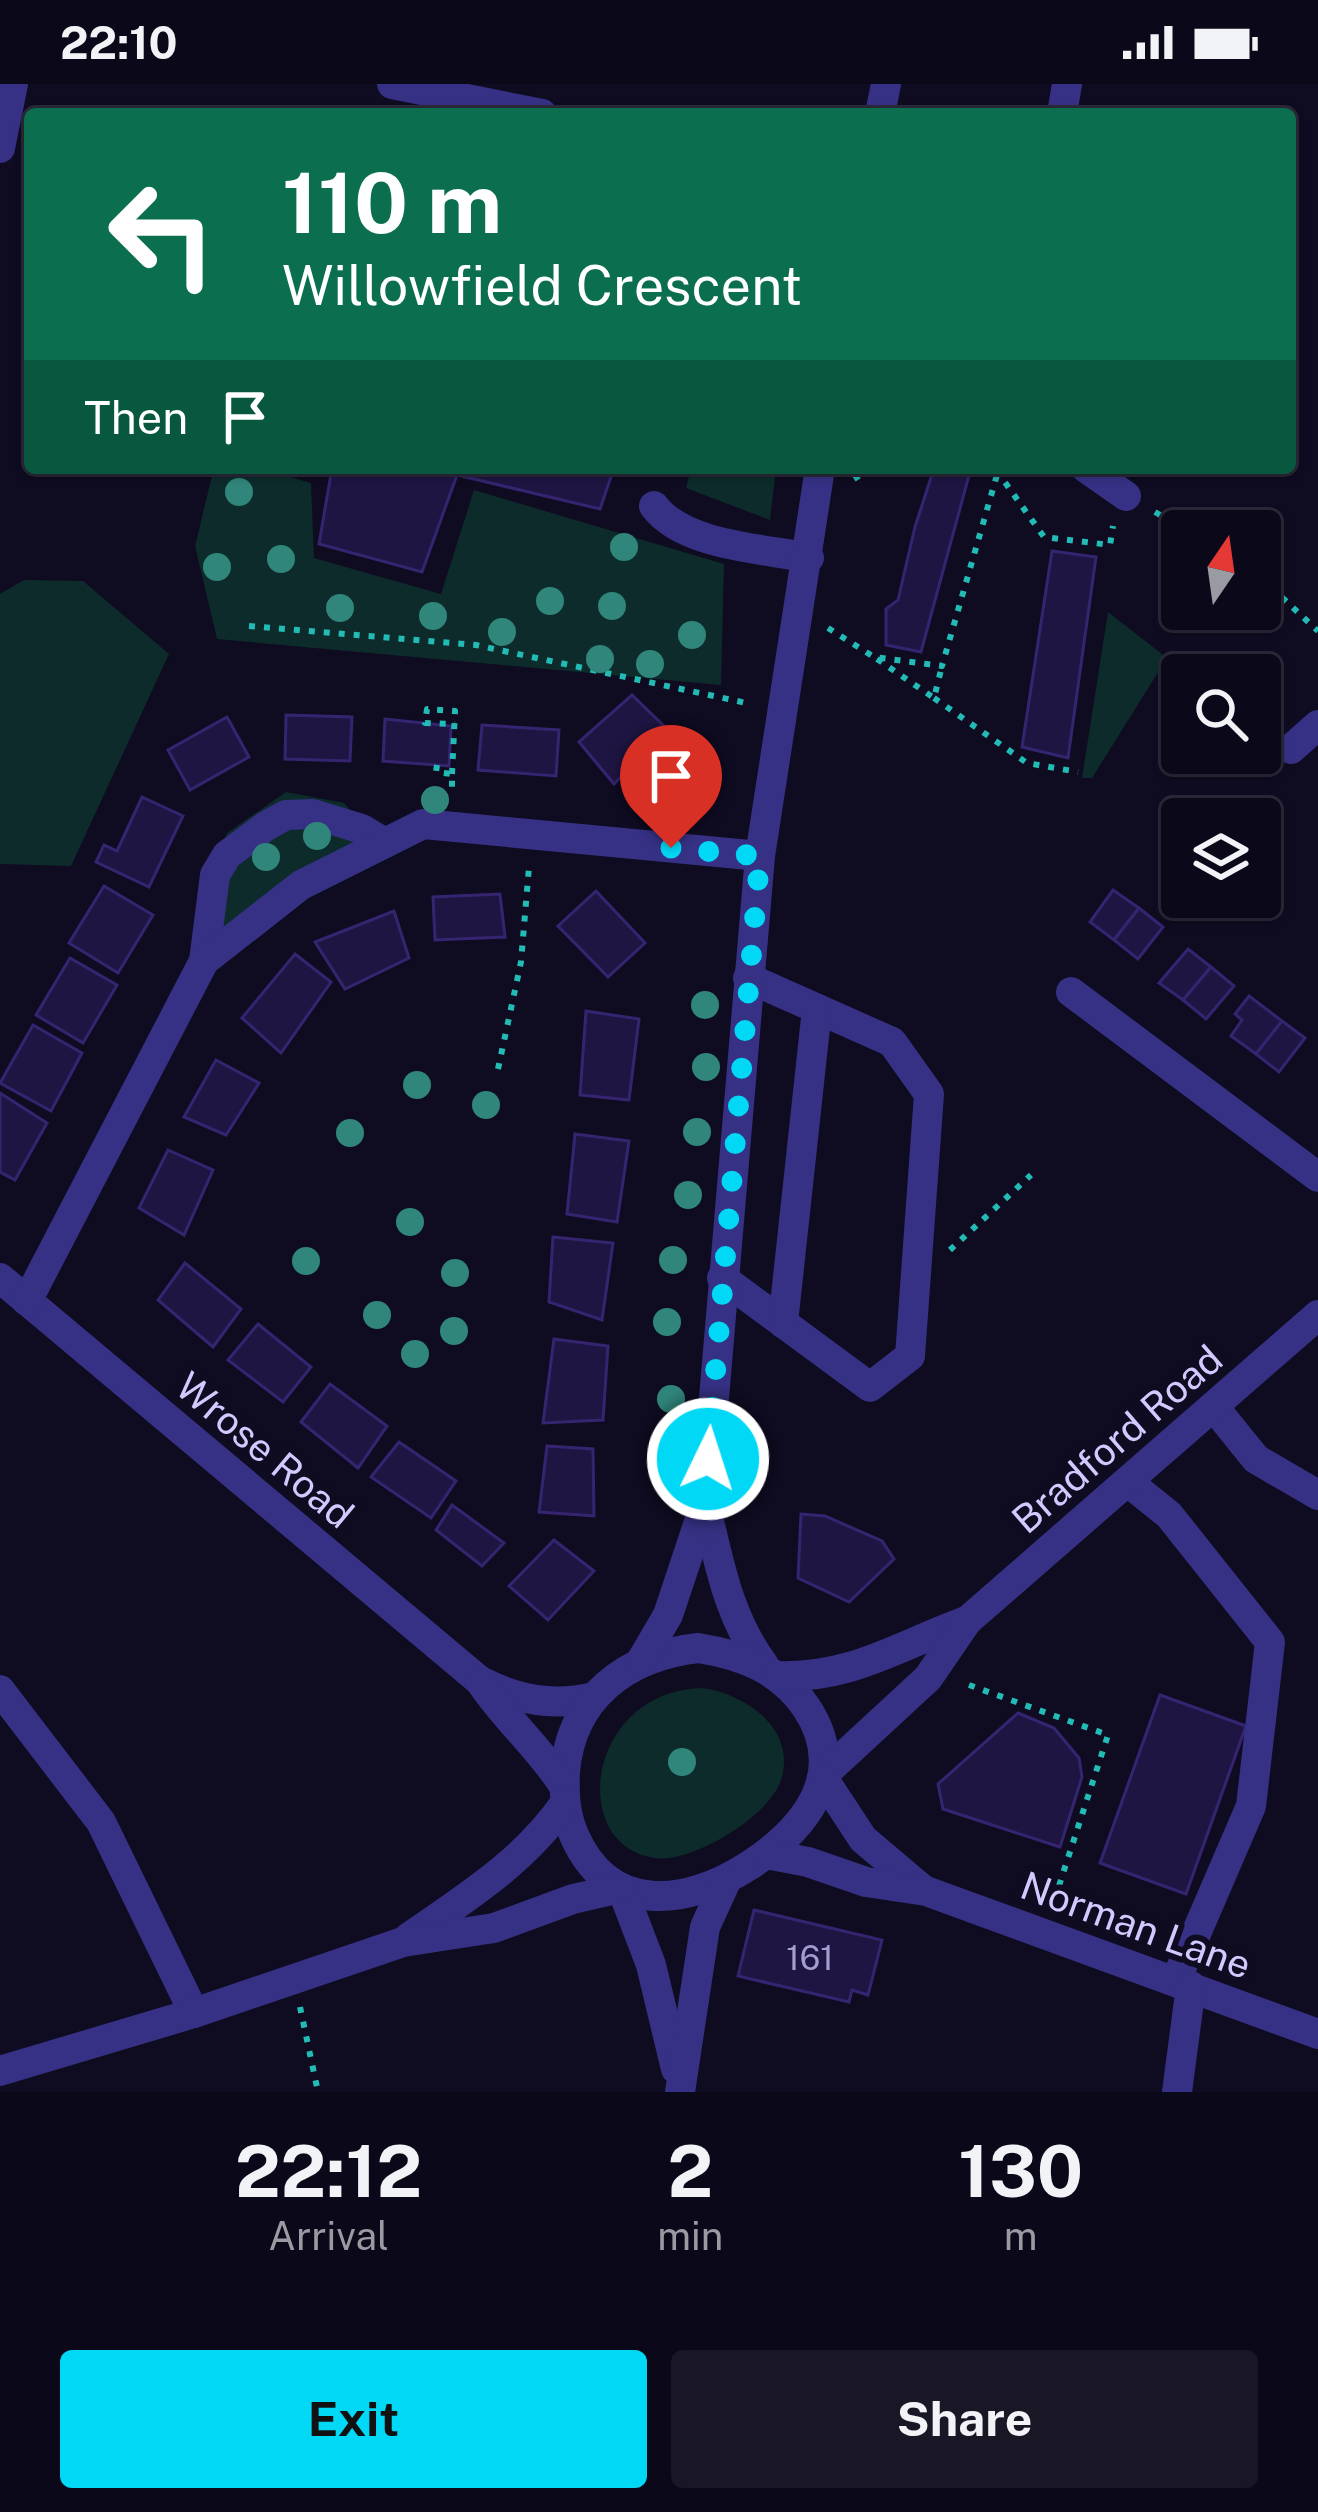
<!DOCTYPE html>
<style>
:root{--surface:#0b0819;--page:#191626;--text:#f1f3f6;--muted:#9a9aa2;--line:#2b2938;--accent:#00d8f5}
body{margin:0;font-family:"Public Sans",sans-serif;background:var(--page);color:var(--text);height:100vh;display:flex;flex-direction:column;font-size:45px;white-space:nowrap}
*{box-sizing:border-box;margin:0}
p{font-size:39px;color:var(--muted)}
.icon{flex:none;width:66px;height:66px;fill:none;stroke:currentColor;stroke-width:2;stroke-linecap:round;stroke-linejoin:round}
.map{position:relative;height:2008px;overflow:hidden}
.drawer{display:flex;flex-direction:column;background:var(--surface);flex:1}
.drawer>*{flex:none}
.guide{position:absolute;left:24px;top:24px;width:1272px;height:366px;border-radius:12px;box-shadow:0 3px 9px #0004,0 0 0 3px var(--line);background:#0b6e4f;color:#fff;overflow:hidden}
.needle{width:78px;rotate:13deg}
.tools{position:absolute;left:1161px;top:426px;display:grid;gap:24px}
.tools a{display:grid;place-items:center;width:120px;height:120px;border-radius:12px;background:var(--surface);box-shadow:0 3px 9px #0004,0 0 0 3px var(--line);font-size:60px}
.pin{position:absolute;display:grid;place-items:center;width:102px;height:102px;color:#fff;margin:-123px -51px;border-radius:50% 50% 50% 0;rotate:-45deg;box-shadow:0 0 12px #0007}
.pin .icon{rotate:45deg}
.me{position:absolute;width:132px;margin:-66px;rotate:4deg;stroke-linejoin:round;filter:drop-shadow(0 0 9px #0008)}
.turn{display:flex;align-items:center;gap:42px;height:252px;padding:0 60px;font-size:54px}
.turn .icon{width:156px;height:156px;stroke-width:2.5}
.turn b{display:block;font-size:84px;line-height:102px}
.then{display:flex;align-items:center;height:114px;padding:0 60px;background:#0003;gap:24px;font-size:45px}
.eta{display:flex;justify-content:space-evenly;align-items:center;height:204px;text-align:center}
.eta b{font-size:72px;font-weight:700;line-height:84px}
.cta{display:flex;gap:24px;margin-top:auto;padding:24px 60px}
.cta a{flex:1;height:138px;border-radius:12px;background:var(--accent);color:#111;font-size:48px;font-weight:700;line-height:138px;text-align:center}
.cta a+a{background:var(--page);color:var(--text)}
.status{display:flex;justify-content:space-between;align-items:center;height:84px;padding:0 60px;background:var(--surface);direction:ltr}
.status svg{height:33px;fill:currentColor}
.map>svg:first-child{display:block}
.green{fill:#0d2b2b}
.building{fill:#1f1543;stroke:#352571;stroke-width:3}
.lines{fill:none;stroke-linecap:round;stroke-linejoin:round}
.path{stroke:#22bbb5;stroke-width:6;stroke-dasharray:6 9;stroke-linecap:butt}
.minor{stroke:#363184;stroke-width:30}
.tree{fill:#30867b}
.route{stroke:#00d8f5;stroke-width:21;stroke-dasharray:0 37.8}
.labels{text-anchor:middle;stroke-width:12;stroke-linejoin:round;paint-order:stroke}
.number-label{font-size:33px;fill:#a49dd0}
.street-label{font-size:39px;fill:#d1caff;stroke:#0f0b21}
</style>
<div class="status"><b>22:10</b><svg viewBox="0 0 49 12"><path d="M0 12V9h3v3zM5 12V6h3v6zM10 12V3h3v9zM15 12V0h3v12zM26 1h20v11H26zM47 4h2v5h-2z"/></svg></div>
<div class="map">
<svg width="1318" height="2008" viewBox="0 0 1318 2008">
<rect width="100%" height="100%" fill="#0f0b21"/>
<g class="green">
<path d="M 214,384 L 260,384 L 311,399 L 314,474 L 441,510 L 474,406 L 724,480 L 721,601 L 217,555 L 195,462 Z"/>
<path d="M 691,384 L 776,384 L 770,436 L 686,404 Z"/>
<path d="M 24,496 L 83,497 L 169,570 L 71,782 L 0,780 L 0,510 Z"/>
<path d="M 1108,528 L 1167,574 L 1092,694 L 1082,694 Z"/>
<path d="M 286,708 L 344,719 L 385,766 L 204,877 L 195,840 L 227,749 Z"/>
<path d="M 703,1604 C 747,1611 797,1645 781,1696 C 770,1732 691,1780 654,1774 C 566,1760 588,1606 703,1604 Z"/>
</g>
<g class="building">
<path d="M 332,384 L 614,384 L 600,425 L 457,391 L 422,488 L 319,460 Z"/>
<path d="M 934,384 L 971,384 L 921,568 L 886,561 L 886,525 L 898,516 L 915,443 Z"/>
<path d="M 1052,467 L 1096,473 L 1068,674 L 1022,663 Z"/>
<path d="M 632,611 L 667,645 L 614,700 L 579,658 Z"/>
<path d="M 286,631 L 352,633 L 350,677 L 285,675 Z"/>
<path d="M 227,633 L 249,673 L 190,706 L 168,666 Z"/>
<path d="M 385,635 L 451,642 L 449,682 L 383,677 Z"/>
<path d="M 482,641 L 559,646 L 556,692 L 478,686 Z"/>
<path d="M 142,713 L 183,732 L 149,803 L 96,778 L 104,761 L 117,767 Z"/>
<path d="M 104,802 L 153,831 L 118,889 L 69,859 Z"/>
<path d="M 1113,806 L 1139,824 L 1114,856 L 1090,838 Z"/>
<path d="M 596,807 L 645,859 L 608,893 L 558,842 Z"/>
<path d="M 500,810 L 505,853 L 435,856 L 433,813 Z"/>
<path d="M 1139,824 L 1163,843 L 1138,875 L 1114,856 Z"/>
<path d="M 394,827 L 409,874 L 345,905 L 315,858 Z"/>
<path d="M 1188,865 L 1211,883 L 1183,916 L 1159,899 Z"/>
<path d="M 295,870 L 331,898 L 281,969 L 242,934 Z"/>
<path d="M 70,874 L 117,901 L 83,959 L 36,931 Z"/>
<path d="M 1211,883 L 1234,902 L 1206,935 L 1183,916 Z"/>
<path d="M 1249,912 L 1282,937 L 1256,970 L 1231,952 L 1242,936 L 1235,930 Z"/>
<path d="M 586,927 L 639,935 L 629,1016 L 580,1011 Z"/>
<path d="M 1282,937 L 1305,954 L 1279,988 L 1256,970 Z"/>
<path d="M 33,941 L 82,969 L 51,1027 L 0,999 Z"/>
<path d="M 216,976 L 259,999 L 226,1051 L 184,1033 Z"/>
<path d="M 0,1009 L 47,1039 L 15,1096 L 0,1088 Z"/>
<path d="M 575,1050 L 629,1057 L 617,1138 L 567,1130 Z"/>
<path d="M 168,1066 L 213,1086 L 184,1151 L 139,1124 Z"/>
<path d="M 553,1153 L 613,1159 L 602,1236 L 549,1218 Z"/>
<path d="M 185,1179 L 241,1225 L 213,1263 L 158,1216 Z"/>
<path d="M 258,1240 L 311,1283 L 283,1318 L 228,1276 Z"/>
<path d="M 554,1255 L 608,1262 L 603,1336 L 543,1339 Z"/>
<path d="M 330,1300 L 387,1342 L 358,1384 L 301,1338 Z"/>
<path d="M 399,1358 L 456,1397 L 431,1434 L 371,1393 Z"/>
<path d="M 547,1362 L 593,1365 L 594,1432 L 539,1428 Z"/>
<path d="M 452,1421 L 504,1459 L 482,1482 L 436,1446 Z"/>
<path d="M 801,1430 L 825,1432 L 882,1457 L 894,1475 L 849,1518 L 798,1494 Z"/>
<path d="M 554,1456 L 594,1487 L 548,1536 L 509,1502 Z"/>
<path d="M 1160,1611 L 1246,1642 L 1186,1810 L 1100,1779 Z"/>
<path d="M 1018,1629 L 1054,1644 L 1079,1674 L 1082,1693 L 1060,1763 L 943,1725 L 938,1700 Z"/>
<path d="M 754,1826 L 882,1856 L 868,1911 L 852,1906 L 849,1918 L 738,1892 Z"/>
</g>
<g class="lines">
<g class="path">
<path d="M 1003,384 L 1004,397 L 1044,453 L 1110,461 L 1113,442"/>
<path d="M 854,395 L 871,384"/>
<path d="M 1155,428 L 1188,447"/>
<path d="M 1260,493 L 1318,547"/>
<path d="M 249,542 L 476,561 L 751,620"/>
<path d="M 828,544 L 874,573 L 942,582 L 999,384"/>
<path d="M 877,575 L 934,614 L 942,582"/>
<path d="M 934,614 L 1027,679 L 1078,688"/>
<path d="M 437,681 L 436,688 L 452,690 L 452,710"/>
<path d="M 452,690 L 455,627 L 427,625 L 425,639 L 455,640"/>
<path d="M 498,985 L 521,878 L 529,783"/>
<path d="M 950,1166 L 1031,1091"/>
<path d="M 969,1601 L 1108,1651 L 1053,1820"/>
<path d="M 300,1923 L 318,2008"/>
</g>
<g class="minor">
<path d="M 392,0 L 542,30"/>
<path d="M 880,30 L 886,0"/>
<path d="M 1062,30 L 1067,0"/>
<path d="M 0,64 L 13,0"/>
<path d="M 1086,384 L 1126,412"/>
<path d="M 654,422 C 684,462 762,464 809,474"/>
<path d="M 1291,665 L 1318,641"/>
<path d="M 204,877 L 215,791 L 227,771 L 266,742 L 286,731 L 313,730 L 362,745 L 385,759"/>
<path d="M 1071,908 L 1318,1093"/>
<path d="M 0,1194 L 480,1597 C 518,1616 553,1623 594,1613"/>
<path d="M 722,1194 L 870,1303 L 910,1272 L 929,1010 L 892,958 L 748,894"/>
<path d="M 27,1217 L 204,877 L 301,801 L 423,740 L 760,772"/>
<path d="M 783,1239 L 817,925"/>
<path d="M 1214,1323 L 1256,1375 L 1318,1411"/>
<path d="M 1128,1398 L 1169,1431 L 1270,1558 L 1251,1722 L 1176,1896"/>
<path d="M 705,1420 C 719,1478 728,1533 764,1581"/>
<path d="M 698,1564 C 742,1571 780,1585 806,1623 C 850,1689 806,1744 750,1781 C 687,1822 609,1832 574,1751 C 565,1730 564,1710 565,1688 C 571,1613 627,1572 698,1564 Z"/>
<path d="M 641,1577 L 668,1531 L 705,1420 L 760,772 L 820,384"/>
<path d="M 777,1592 C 852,1595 899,1561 967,1537"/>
<path d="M 480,1597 C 505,1635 539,1663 564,1702"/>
<path d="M 0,1606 L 101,1738 L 194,1929"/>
<path d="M 823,1691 L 928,1594 L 967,1537 L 1318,1231"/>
<path d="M 823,1694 L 863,1755 L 921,1804"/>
<path d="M 766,1770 L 808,1778 L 866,1798 L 926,1807 L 1318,1950"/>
<path d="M 622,1805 L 651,1881 L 676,1985"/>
<path d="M 408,1854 C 466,1814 524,1778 565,1719"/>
<path d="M 0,1987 L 194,1929 L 403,1858 L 494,1844 L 573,1815 L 621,1804"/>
<path d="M 680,2008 L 705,1843 L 726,1797"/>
<path d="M 1177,2008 L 1191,1902"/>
</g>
</g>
<g class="tree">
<circle cx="239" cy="408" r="14"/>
<circle cx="624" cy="463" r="14"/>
<circle cx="281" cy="475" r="14"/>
<circle cx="217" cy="483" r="14"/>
<circle cx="550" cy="517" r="14"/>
<circle cx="612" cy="522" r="14"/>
<circle cx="340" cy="524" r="14"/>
<circle cx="433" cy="532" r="14"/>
<circle cx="502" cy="548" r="14"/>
<circle cx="692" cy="551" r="14"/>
<circle cx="600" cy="575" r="14"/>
<circle cx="650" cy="580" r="14"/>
<circle cx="700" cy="685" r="14"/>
<circle cx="435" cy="716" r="14"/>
<circle cx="317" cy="752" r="14"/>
<circle cx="266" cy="773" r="14"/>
<circle cx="705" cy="921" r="14"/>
<circle cx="706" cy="983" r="14"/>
<circle cx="417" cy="1001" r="14"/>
<circle cx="486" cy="1021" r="14"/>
<circle cx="697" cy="1048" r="14"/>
<circle cx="350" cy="1049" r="14"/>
<circle cx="688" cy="1111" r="14"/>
<circle cx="410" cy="1138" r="14"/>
<circle cx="673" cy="1176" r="14"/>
<circle cx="306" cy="1177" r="14"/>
<circle cx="455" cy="1189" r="14"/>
<circle cx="377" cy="1231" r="14"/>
<circle cx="667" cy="1238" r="14"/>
<circle cx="454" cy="1247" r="14"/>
<circle cx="415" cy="1270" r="14"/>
<circle cx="671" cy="1315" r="14"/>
<circle cx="682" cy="1678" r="14"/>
</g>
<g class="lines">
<path class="route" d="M 671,764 L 760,772 L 708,1375"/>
</g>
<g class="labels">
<g class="number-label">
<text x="810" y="1886">161</text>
</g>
<g class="street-label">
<text transform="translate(1117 1355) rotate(-41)" y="14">Bradford Road</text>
<text transform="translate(265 1366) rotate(40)" y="14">Wrose Road</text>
<text transform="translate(1136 1841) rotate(20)" y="14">Norman Lane</text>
</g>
</g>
</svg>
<div class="tools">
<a><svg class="needle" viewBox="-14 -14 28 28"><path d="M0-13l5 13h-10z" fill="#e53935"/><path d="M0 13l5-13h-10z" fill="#9a9aa2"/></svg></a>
<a><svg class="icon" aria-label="search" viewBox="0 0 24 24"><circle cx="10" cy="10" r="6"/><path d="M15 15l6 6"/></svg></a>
<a><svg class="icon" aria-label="layers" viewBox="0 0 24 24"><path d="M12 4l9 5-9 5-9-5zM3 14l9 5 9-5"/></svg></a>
</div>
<div class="pin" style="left:671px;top:764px;background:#d93025"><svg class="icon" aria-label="arrive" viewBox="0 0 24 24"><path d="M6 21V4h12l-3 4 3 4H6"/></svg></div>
<svg class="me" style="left:708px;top:1375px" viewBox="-20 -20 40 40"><circle r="17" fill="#00d8f5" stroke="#fff" stroke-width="3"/><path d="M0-11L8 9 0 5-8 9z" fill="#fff"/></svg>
<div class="guide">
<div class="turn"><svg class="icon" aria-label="left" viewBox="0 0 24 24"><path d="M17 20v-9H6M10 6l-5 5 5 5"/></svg><div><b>110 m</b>Willowfield Crescent</div></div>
<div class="then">Then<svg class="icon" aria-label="arrive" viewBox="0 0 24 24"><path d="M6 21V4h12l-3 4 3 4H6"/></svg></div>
</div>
</div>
<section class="drawer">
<div class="eta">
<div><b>22:12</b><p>Arrival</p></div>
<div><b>2</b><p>min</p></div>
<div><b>130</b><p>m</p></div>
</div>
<div class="cta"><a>Exit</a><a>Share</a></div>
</section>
